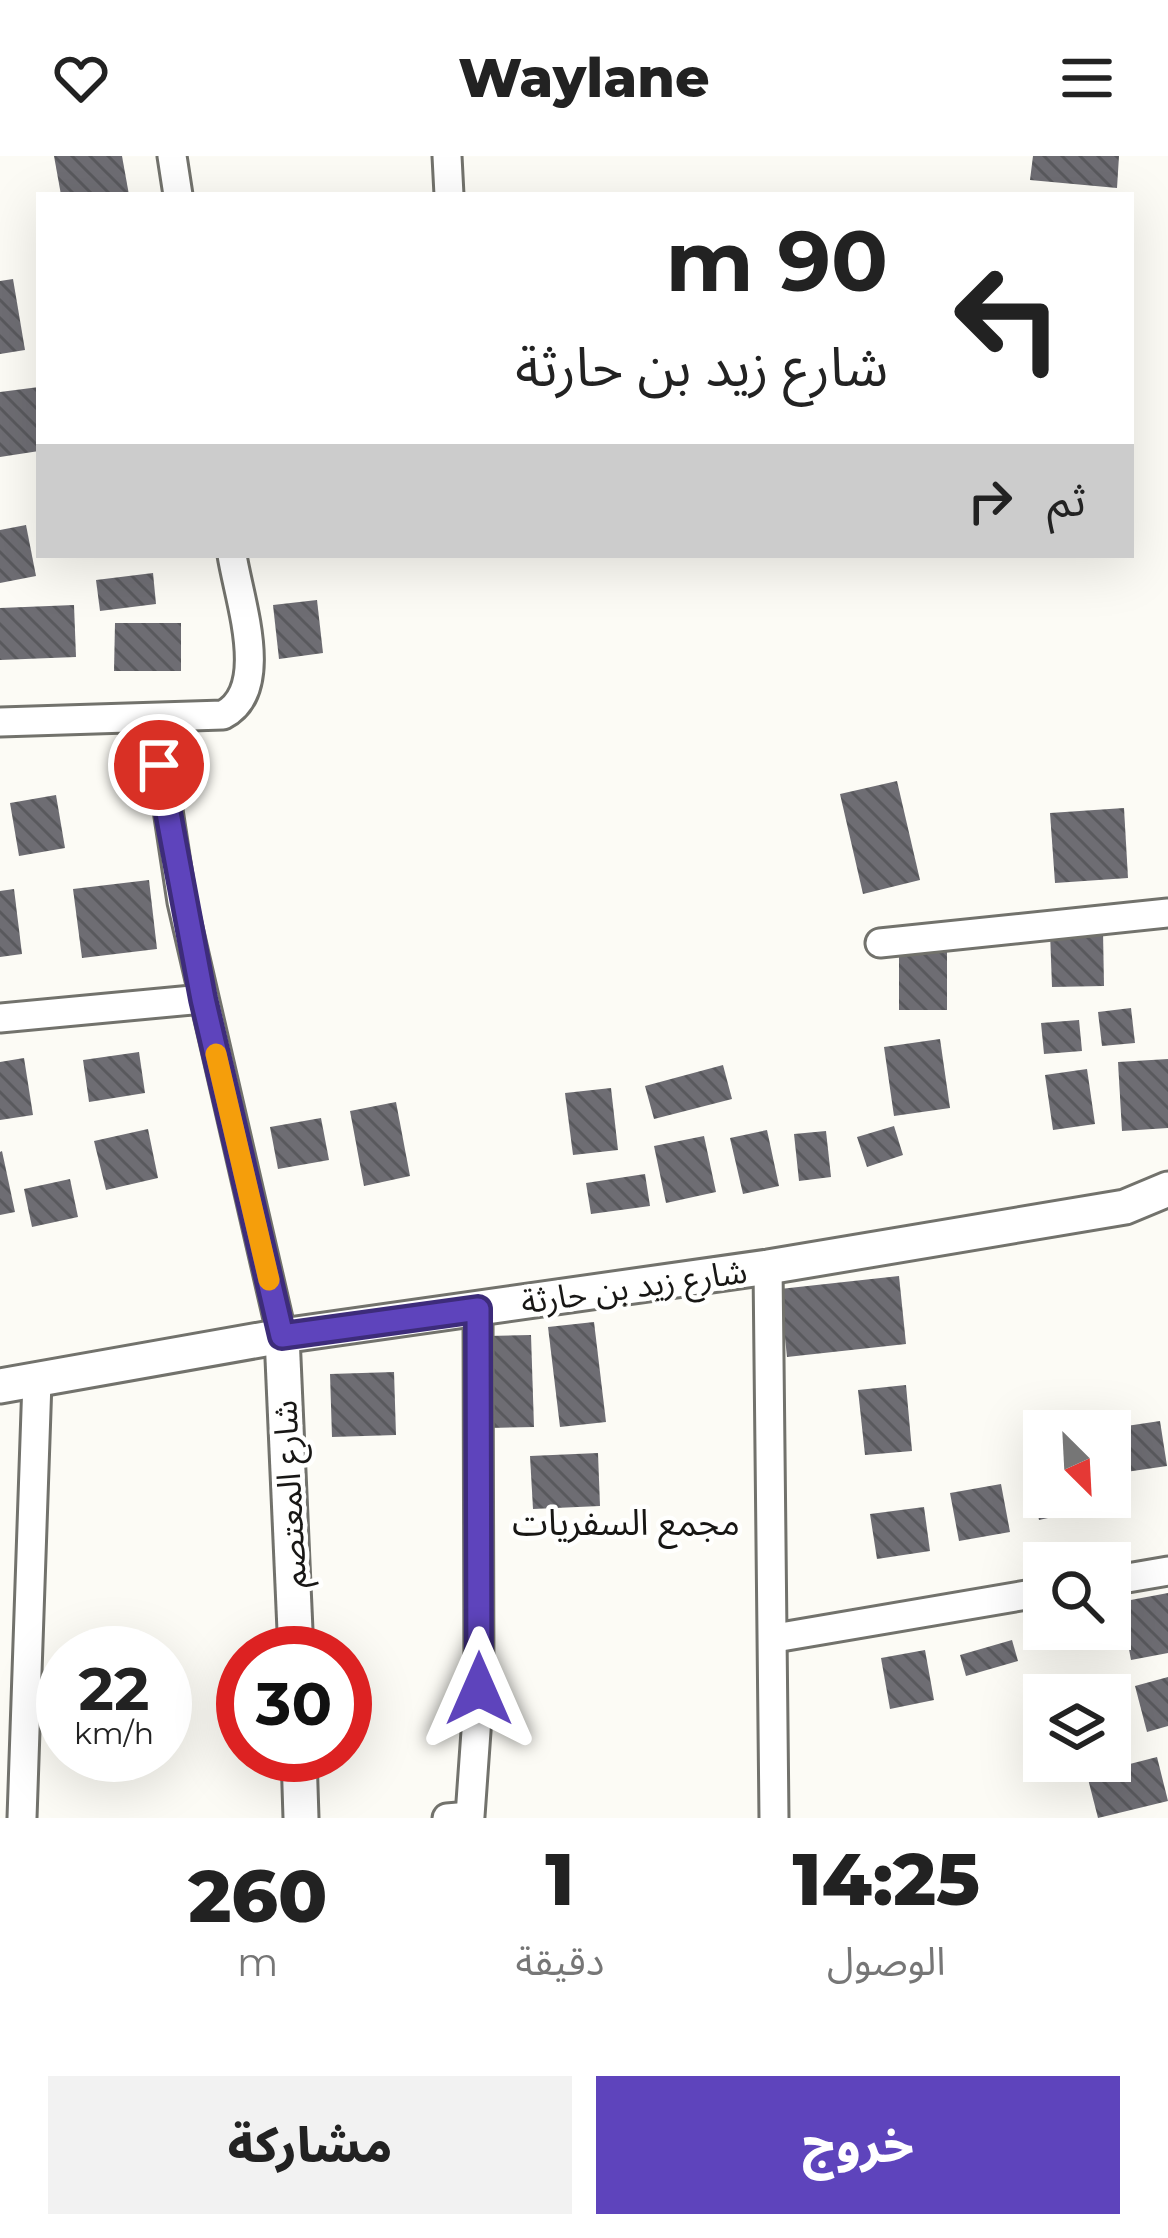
<!DOCTYPE html>
<html lang="ar">
<meta charset="utf-8">
<style>
:root{--surface:#fff;--page:#f2f2f2;--text:#222;--muted:#767676;--accent:#5e44bc}
body{margin:0;font-family:Montserrat,"Noto Sans Arabic",sans-serif;background:var(--page);color:var(--text);direction:rtl;height:100vh;display:flex;flex-direction:column;font-size:45px;white-space:nowrap}
*{box-sizing:border-box;margin:0}
p{font-size:39px;color:var(--muted)}
.icon{flex:none;width:66px;height:66px;fill:none;stroke:currentColor;stroke-width:2;stroke-linecap:round;stroke-linejoin:round}
.map{position:relative;height:1662px;overflow:hidden;direction:ltr}
.drawer{display:flex;flex-direction:column;background:var(--surface);flex:1}
.drawer>*{flex:none}
.banner{position:absolute;left:36px;top:36px;width:1098px;height:366px;border-radius:0px;box-shadow:0 12px 48px #0002;direction:rtl;background:#fff;color:var(--text);overflow:hidden}
.needle{width:78px;rotate:156deg}
.controls{position:absolute;left:1023px;top:1254px;display:grid;gap:24px}
.controls a{display:grid;place-items:center;width:108px;height:108px;border-radius:0px;background:var(--surface);box-shadow:0 12px 48px #0002;font-size:60px}
.speed{position:absolute;left:36px;top:1470px;display:flex;gap:24px;font-size:60px;font-weight:700;text-align:center}
.speed>*{display:grid;place-content:center;width:156px;height:156px;border-radius:50%;background:var(--surface);box-shadow:0 12px 48px #0002;line-height:1}
.speed small{font-size:30px;font-weight:400}
.speed .limit{border:18px solid #d22;background:#fff;color:#111}
.pin{position:absolute;display:grid;place-items:center;width:102px;height:102px;color:#fff;margin:-51px;border:6px solid #fff;border-radius:50%;box-shadow:0 3px 12px #0007}
.me{position:absolute;width:132px;margin:-66px;rotate:0deg;stroke-linejoin:round;filter:drop-shadow(0 0 9px #0008)}
.turn{display:flex;align-items:center;gap:42px;height:252px;padding:0 48px;font-size:54px}
.turn .icon{width:156px;height:156px;stroke-width:2.5}
.turn b{display:block;font-size:84px;line-height:102px}
.then{display:flex;align-items:center;height:114px;padding:0 48px;background:#0003;gap:24px;font-size:45px}
.eta{display:flex;justify-content:space-evenly;align-items:center;height:204px;text-align:center}
.eta b{font-size:72px;font-weight:800;line-height:84px}
.action{display:flex;gap:24px;margin-top:auto;padding:24px 48px}
.action a{flex:1;height:138px;border-radius:0px;background:var(--accent);color:#fff;font-size:48px;font-weight:800;line-height:138px;text-align:center}
.action a+a{background:var(--page);color:var(--text)}
header{display:flex;justify-content:space-between;align-items:center;height:156px;padding:0 48px;background:var(--surface);font-size:54px;font-weight:800}
.map>svg:first-child{display:block}
.building{fill:url(#building-back-hatch)}
.lines{fill:none;stroke-linecap:round;stroke-linejoin:round}
.minor-casing{stroke:#72726c;stroke-width:33}
.tertiary-casing{stroke:#72726c;stroke-width:39}
.minor{stroke:#fff;stroke-width:27}
.tertiary{stroke:#fff;stroke-width:33}
.route-casing{stroke:#3d2c7a;stroke-width:30}
.route{stroke:#5e44bc;stroke-width:21}
.slow{stroke:#f59e0b;stroke-width:21}
.labels{text-anchor:middle;stroke-width:9;stroke-linejoin:round;paint-order:stroke}
.street-label{font-size:33px;fill:#181715;stroke:#fffffe}
.neighbourhood-label{font-size:36px;fill:#181715;stroke:#fffffe}
</style>
<header><svg class="icon" aria-label="menu" viewBox="0 0 24 24"><path d="M4 6h16M4 12h16M4 18h16"/></svg>Waylane<svg class="icon" aria-label="heart" viewBox="0 0 24 24"><path d="M12 20l-8-8c-3-5 5-10 8-4 3-6 11-1 8 4z"/></svg></header>
<div class="map">
<svg width="1168" height="1662" viewBox="0 0 1168 1662">
<defs>
<pattern id="building-back-hatch" width="6" height="6" patternUnits="userSpaceOnUse" patternTransform="scale(3)"><rect width="6" height="6" fill="#6e6d73"/><path d="M-1 5l2 2M0 0l6 6M5-1l2 2" fill="none" stroke="#59595d"/></pattern>
</defs>
<rect width="100%" height="100%" fill="#fcfbf5"/>
<g class="building">
<path d="M 54,0 L 122,0 L 129,39 L 61,39 Z"/>
<path d="M 1033,0 L 1119,0 L 1117,32 L 1030,24 Z"/>
<path d="M 13,123 L 25,194 L 0,198 L 0,125 Z"/>
<path d="M 39,231 L 39,295 L 0,301 L 0,236 Z"/>
<path d="M 26,369 L 36,420 L 0,427 L 0,374 Z"/>
<path d="M 153,417 L 156,448 L 100,455 L 96,424 Z"/>
<path d="M 317,444 L 323,497 L 279,503 L 273,449 Z"/>
<path d="M 74,449 L 76,501 L 0,504 L 0,452 Z"/>
<path d="M 115,467 L 181,467 L 181,515 L 114,515 Z"/>
<path d="M 897,625 L 920,724 L 863,738 L 840,638 Z"/>
<path d="M 56,639 L 65,692 L 19,700 L 10,647 Z"/>
<path d="M 1124,652 L 1128,722 L 1055,727 L 1050,657 Z"/>
<path d="M 149,724 L 157,793 L 82,802 L 73,733 Z"/>
<path d="M 14,733 L 22,798 L 0,801 L 0,735 Z"/>
<path d="M 1103,775 L 1104,830 L 1052,831 L 1050,776 Z"/>
<rect x="899" y="795" width="48" height="59"/>
<path d="M 1131,852 L 1135,887 L 1102,890 L 1098,856 Z"/>
<path d="M 1079,864 L 1082,895 L 1044,898 L 1041,867 Z"/>
<path d="M 940,883 L 950,952 L 894,960 L 884,891 Z"/>
<path d="M 139,896 L 145,937 L 89,946 L 83,904 Z"/>
<path d="M 24,902 L 33,959 L 0,964 L 0,906 Z"/>
<path d="M 1168,903 L 1168,972 L 1122,975 L 1118,906 Z"/>
<path d="M 723,909 L 732,943 L 654,963 L 645,930 Z"/>
<path d="M 1087,913 L 1095,968 L 1053,974 L 1045,919 Z"/>
<path d="M 611,932 L 618,994 L 573,999 L 565,937 Z"/>
<path d="M 396,946 L 410,1020 L 364,1030 L 350,955 Z"/>
<path d="M 321,962 L 329,1004 L 278,1013 L 270,971 Z"/>
<path d="M 894,970 L 903,999 L 867,1011 L 857,981 Z"/>
<path d="M 148,973 L 158,1022 L 106,1034 L 94,985 Z"/>
<path d="M 767,974 L 779,1030 L 743,1038 L 730,982 Z"/>
<path d="M 826,975 L 831,1021 L 799,1025 L 794,978 Z"/>
<path d="M 704,980 L 716,1036 L 666,1047 L 654,990 Z"/>
<path d="M 2,995 L 15,1056 L 0,1059 L 0,996 Z"/>
<path d="M 645,1018 L 650,1050 L 591,1058 L 586,1027 Z"/>
<path d="M 70,1023 L 78,1061 L 32,1071 L 24,1033 Z"/>
<path d="M 899,1120 L 906,1188 L 787,1201 L 780,1133 Z"/>
<path d="M 594,1166 L 606,1266 L 560,1271 L 548,1171 Z"/>
<path d="M 531,1179 L 534,1271 L 489,1272 L 486,1180 Z"/>
<path d="M 394,1216 L 396,1279 L 332,1281 L 330,1218 Z"/>
<path d="M 906,1229 L 912,1295 L 865,1299 L 858,1234 Z"/>
<path d="M 1160,1265 L 1167,1310 L 1119,1317 L 1113,1272 Z"/>
<path d="M 598,1297 L 600,1350 L 533,1353 L 530,1300 Z"/>
<path d="M 1044,1313 L 1044,1341 L 1091,1341 L 1093,1352 L 1039,1364 L 1029,1316 Z"/>
<path d="M 1001,1328 L 1010,1376 L 959,1385 L 950,1337 Z"/>
<path d="M 924,1351 L 930,1395 L 877,1403 L 870,1358 Z"/>
<path d="M 1168,1437 L 1168,1497 L 1131,1504 L 1120,1446 Z"/>
<path d="M 1012,1484 L 1018,1505 L 966,1520 L 960,1499 Z"/>
<path d="M 925,1494 L 934,1544 L 890,1553 L 881,1502 Z"/>
<path d="M 1168,1521 L 1168,1570 L 1147,1576 L 1135,1530 Z"/>
<path d="M 1157,1601 L 1168,1645 L 1098,1662 L 1087,1619 Z"/>
</g>
<g class="lines">
<g class="minor-casing">
<g id="minor">
<path d="M 172,0 L 178,39"/>
<path d="M 447,0 L 449,39"/>
<path d="M 154,562 L 182,746 L 282,1180"/>
<path d="M 0,566 L 223,559 C 272,534 239,444 232,399"/>
<path d="M 880,787 L 1168,757"/>
<path d="M 0,862 L 203,843"/>
<path d="M 768,1111 L 774,1662"/>
<path d="M 1110,1425 L 1168,1415"/>
<path d="M 775,1482 L 1044,1436"/>
<path d="M 22,1662 L 37,1225"/>
<path d="M 447,1662 L 470,1660 L 479,1533 L 478,1153"/>
</g>
</g>
<g class="tertiary-casing">
<g id="tertiary">
<path d="M 282,1180 L 296,1497"/>
<path d="M 0,1230 L 282,1180 L 768,1111 L 1125,1051 L 1168,1033"/>
<path d="M 299,1599 L 301,1662"/>
</g>
</g>
<use href="#minor" class="minor"/>
<use href="#tertiary" class="tertiary"/>
</g>
<g class="lines">
<g class="route-casing">
<path id="route" d="M 159,609 L 203,843 L 282,1180 L 478,1153 L 479,1533"/>
</g>
<use href="#route" class="route"/>
<path class="slow" d="M 216,898 L 269,1124"/>
</g>
<g class="labels">
<g class="street-label">
<text transform="translate(634 1130) rotate(-8)" y="12">شارع زيد بن حارثة</text>
<text transform="translate(289 1338) rotate(-93)" y="12">شارع المعتصم</text>
</g>
<g class="neighbourhood-label">
<text x="626" y="1379">مجمع السفريات</text>
</g>
</g>
</svg>
<div class="controls">
<a><svg class="needle" viewBox="-14 -14 28 28"><path d="M0-13l5 13h-10z" fill="#e53935"/><path d="M0 13l5-13h-10z" fill="#767676"/></svg></a>
<a><svg class="icon" aria-label="search" viewBox="0 0 24 24"><circle cx="10" cy="10" r="6"/><path d="M15 15l6 6"/></svg></a>
<a><svg class="icon" aria-label="layers" viewBox="0 0 24 24"><path d="M12 4l9 5-9 5-9-5zM3 14l9 5 9-5"/></svg></a>
</div>
<div class="speed"><div>22<small>km/h</small></div><div class="limit">30</div></div>
<div class="pin" style="left:159px;top:609px;background:#d93025"><svg class="icon" aria-label="arrive" viewBox="0 0 24 24"><path d="M6 21V4h12l-3 4 3 4H6"/></svg></div>
<svg class="me" style="left:479px;top:1533px" viewBox="-20 -20 40 40"><path d="M0-17L14 15 0 8-14 15z" fill="#5e44bc" stroke="#fff" stroke-width="4"/></svg>
<div class="banner">
<div class="turn"><svg class="icon" aria-label="left" viewBox="0 0 24 24"><path d="M17 20v-9H6M10 6l-5 5 5 5"/></svg><div><b>90 m</b>شارع زيد بن حارثة</div></div>
<div class="then">ثم<svg class="icon" aria-label="right" viewBox="0 0 24 24"><path d="M7 20v-9h11M14 6l5 5-5 5"/></svg></div>
</div>
</div>
<section class="drawer">
<div class="eta">
<div><b>14:25</b><p>الوصول</p></div>
<div><b>1</b><p>دقيقة</p></div>
<div><b>260</b><p>m</p></div>
</div>
<div class="action"><a>خروج</a><a>مشاركة</a></div>
</section>
